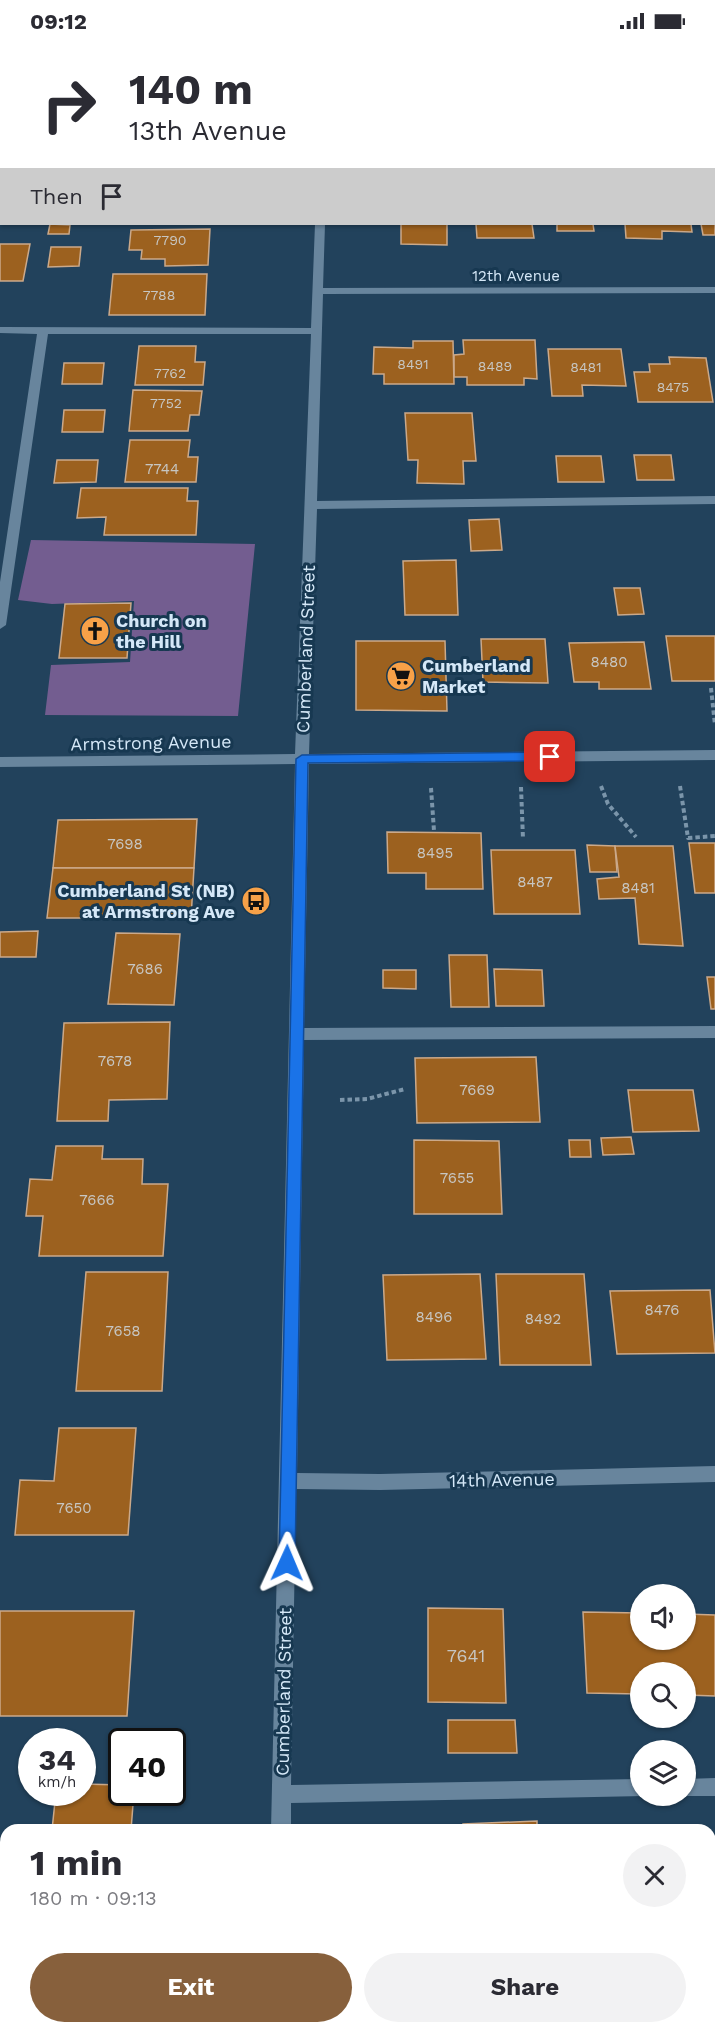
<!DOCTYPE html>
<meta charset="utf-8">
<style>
:root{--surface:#fff;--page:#f2f2f3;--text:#2b2b33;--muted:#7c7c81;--accent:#87603c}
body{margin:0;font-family:"Work Sans",sans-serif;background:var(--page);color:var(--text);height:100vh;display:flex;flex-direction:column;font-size:22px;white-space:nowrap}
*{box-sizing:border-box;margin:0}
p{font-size:20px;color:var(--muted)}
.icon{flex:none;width:33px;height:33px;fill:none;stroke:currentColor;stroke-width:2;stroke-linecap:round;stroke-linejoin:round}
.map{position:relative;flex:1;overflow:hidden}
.side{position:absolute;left:0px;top:1782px;width:716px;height:210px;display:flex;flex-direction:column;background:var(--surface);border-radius:18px 18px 0 0;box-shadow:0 2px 4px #0004}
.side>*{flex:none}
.banner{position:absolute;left:0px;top:0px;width:716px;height:183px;box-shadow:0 2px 4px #0004;background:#fff;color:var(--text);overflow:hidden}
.fabs{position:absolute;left:630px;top:1542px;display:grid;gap:12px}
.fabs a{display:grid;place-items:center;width:66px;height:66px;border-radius:50%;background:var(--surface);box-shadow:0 2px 4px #0004;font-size:30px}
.speed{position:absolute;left:18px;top:1686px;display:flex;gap:12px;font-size:30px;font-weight:700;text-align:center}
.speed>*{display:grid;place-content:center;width:78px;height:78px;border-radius:50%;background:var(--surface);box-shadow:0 2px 4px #0004;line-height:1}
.speed small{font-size:15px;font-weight:400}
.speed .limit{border:3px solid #111;border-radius:9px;background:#fff;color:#111}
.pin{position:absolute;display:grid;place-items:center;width:51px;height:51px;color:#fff;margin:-26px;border-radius:12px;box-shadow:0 3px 9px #0006}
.me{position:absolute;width:66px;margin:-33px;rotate:1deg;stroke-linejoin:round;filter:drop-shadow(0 0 4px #0008)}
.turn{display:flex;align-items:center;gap:21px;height:126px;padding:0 30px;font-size:27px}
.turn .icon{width:78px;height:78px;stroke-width:2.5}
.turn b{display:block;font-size:42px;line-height:51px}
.then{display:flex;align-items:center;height:57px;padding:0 30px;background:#0003;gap:12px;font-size:22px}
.round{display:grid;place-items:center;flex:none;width:63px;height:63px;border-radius:32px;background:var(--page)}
.head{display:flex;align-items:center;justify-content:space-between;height:102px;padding:0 30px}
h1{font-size:36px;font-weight:700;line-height:45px}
.button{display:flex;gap:12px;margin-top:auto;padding:12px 30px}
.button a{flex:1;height:69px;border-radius:36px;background:var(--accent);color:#fff;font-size:24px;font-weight:700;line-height:69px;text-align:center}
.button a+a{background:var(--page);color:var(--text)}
.status{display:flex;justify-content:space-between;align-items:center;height:42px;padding:0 30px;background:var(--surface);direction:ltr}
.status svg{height:16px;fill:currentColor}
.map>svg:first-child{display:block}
.green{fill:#735d90}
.building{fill:#9c611f;stroke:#cba98a;stroke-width:1.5}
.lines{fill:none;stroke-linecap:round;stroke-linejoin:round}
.path{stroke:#7b95aa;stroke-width:4;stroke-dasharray:4.5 3;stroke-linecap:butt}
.minor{fill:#68859d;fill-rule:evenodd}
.route{fill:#1a73e8;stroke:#114b97;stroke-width:1.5}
.labels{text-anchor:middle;stroke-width:6;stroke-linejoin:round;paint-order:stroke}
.far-number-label{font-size:14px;fill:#c7c6c2}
.far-street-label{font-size:15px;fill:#d5e8f8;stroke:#173851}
.number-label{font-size:15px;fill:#c7c6c2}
.poi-label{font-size:18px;font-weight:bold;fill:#d5e8f8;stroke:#173851;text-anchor:start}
.street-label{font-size:18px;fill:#d5e8f8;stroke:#173851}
.near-number-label{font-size:18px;fill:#c7c6c2}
</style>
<div class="status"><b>09:12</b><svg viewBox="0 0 49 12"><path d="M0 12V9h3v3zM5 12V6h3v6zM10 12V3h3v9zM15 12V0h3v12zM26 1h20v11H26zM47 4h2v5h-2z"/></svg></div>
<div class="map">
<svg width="715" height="1992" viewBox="0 0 715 1992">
<rect width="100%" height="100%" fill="#22425c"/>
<path class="green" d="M 31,498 L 255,502 L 238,674 L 45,673 L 51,623 L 130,620 L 134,559 L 52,562 L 18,558 Z"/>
<g class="building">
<path d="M 715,157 L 715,193 L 703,193 L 701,182 L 714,182 Z"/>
<path d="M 50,182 L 70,183 L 69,192 L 48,192 Z"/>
<path d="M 401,182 L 447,182 L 447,203 L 401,202 Z"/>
<path d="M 476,182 L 532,182 L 534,196 L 477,196 Z"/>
<path d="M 557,182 L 593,182 L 594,189 L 557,189 Z"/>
<path d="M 625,182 L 691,182 L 692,190 L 662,189 L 662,197 L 626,196 Z"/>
<path d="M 210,187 L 208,223 L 165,224 L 165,217 L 141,217 L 142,208 L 129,208 L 131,188 Z"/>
<path d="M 0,202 L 30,202 L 23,239 L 0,239 Z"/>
<path d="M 51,205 L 81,205 L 79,224 L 48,225 Z"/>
<path d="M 113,232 L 207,232 L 205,273 L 109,273 Z"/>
<path d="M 463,298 L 535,298 L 537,337 L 524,336 L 524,343 L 467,343 L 467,335 L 454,335 L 454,313 L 464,312 Z"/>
<path d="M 413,299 L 453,299 L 454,342 L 384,342 L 384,332 L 373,332 L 374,305 L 413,306 Z"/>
<path d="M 139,304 L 196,304 L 195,320 L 205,320 L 203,343 L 135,343 Z"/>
<path d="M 548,307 L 621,307 L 626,344 L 582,343 L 583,354 L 552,354 Z"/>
<path d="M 669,315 L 706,316 L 713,360 L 638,360 L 634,330 L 650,330 L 649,322 L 670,322 Z"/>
<path d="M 64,321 L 104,321 L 102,342 L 62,342 Z"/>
<path d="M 133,348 L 202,349 L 199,373 L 190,373 L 188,389 L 129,389 Z"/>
<path d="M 64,368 L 105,368 L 103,390 L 62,390 Z"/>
<path d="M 405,371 L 472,371 L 476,419 L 463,419 L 464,442 L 417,441 L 418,418 L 408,418 Z"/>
<path d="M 130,398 L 190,398 L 188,415 L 198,415 L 196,440 L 125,440 Z"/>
<path d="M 634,413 L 671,413 L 674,438 L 637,438 Z"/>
<path d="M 556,414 L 601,414 L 604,440 L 558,440 Z"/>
<path d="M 57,418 L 98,418 L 96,440 L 54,441 Z"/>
<path d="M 81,446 L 188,446 L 187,459 L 198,459 L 196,493 L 104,493 L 106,475 L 77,476 Z"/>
<path d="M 499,477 L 502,508 L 471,509 L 469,478 Z"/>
<path d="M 456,518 L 458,573 L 405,573 L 403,519 Z"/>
<path d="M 614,546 L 640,546 L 644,572 L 618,573 Z"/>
<path d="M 131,561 L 127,616 L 59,616 L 65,562 Z"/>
<path d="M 666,594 L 715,594 L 715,639 L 672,639 Z"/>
<path d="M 481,597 L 545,597 L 548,641 L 483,640 Z"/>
<path d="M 356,599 L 445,599 L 447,669 L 356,668 Z"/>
<path d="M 644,600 L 651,647 L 599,647 L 599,640 L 574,640 L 569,601 Z"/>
<path d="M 197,777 L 194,826 L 53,826 L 58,778 Z"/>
<path d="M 387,790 L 481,791 L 483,847 L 426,847 L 426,831 L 388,831 Z"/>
<path d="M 689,801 L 715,801 L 715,851 L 695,851 Z"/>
<path d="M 587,803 L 615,804 L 617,830 L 590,830 Z"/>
<path d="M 615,804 L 673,804 L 683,904 L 639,902 L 635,856 L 599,857 L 597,837 L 619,835 Z"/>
<path d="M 491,808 L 575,808 L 580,872 L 494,872 Z"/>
<path d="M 53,826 L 194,826 L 191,876 L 47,876 Z"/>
<path d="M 38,889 L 36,915 L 0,915 L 0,890 Z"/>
<path d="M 116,891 L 180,892 L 174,963 L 108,962 Z"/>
<path d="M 449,913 L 487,913 L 489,965 L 451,965 Z"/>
<path d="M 494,927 L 542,928 L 544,964 L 496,964 Z"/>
<path d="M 383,928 L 416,928 L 416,947 L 383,946 Z"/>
<path d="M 707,935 L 715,935 L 715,967 L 711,967 Z"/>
<path d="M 170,980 L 167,1057 L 109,1058 L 108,1079 L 57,1079 L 64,981 Z"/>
<path d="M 536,1015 L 540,1080 L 417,1081 L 415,1016 Z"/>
<path d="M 628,1048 L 693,1048 L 699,1089 L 633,1090 Z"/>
<path d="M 631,1095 L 634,1112 L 603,1113 L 601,1096 Z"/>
<path d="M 414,1098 L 499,1099 L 502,1172 L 414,1172 Z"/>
<path d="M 569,1098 L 590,1098 L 591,1115 L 570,1115 Z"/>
<path d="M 56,1104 L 103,1104 L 102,1117 L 143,1117 L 142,1142 L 168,1142 L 163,1214 L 39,1214 L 43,1174 L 26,1174 L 30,1137 L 52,1138 Z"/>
<path d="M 86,1230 L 168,1230 L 162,1349 L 76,1349 Z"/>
<path d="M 480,1232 L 486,1317 L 387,1318 L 383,1233 Z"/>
<path d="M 496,1232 L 584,1232 L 591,1323 L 500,1323 Z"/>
<path d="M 710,1248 L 715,1311 L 617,1312 L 610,1249 Z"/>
<path d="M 59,1386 L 136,1386 L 128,1493 L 15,1493 L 20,1438 L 54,1439 Z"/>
<path d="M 428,1566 L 503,1567 L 506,1661 L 428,1660 Z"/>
<path d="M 0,1569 L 134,1569 L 127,1674 L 0,1674 Z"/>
<path d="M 583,1570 L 640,1571 L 640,1598 L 686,1598 L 686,1572 L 715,1573 L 715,1654 L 686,1653 L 686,1630 L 640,1630 L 640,1652 L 587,1651 Z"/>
<path d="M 448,1678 L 515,1678 L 517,1711 L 448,1711 Z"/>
<path d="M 82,1742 L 122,1743 L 122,1750 L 134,1750 L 131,1788 L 52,1788 L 56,1750 L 82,1750 Z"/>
<path d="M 537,1779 L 537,1788 L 463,1788 L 463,1782 Z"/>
<path d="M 0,1889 L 6,1889 L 6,1986 L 106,1986 L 105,1992 L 0,1992 Z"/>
<path d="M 710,1907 L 715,1907 L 715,1992 L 603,1992 L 603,1986 L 710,1986 Z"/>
</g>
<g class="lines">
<g class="path">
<path d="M 711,646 L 715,683"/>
<path d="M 601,744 L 608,762 L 636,795"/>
<path d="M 680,744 L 688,796 L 715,794"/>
<path d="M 521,745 L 523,797"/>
<path d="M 431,746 L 434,789"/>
<path d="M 340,1058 L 367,1057 L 405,1047"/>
</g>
<g class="minor">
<rect x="318" y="0" width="10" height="2"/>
<rect x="0" y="31" width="2" height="6"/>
<rect x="714" y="91" width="1" height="6"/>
<rect x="0" y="146" width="2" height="6"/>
<path d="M 315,182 L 325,182 L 323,246 L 715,245 L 715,251 L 323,252 L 317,459 L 715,454 L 715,462 L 317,467 L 309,712 L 715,708 L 715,718 L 309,722 L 304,986 L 715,984 L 715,996 L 304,998 L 297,1431 L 380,1432 L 715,1424 L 715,1440 L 380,1448 L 296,1447 L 291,1743 L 640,1737 L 640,1754 L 644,1754 L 291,1761 L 291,1788 L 271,1788 L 295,722 L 0,725 L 0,715 L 295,712 L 311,292 L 48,292 L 6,583 L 0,587 L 0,540 L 37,292 L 0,291 L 0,285 L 311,286 Z"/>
<path d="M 715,1736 L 715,1754 L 682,1754 L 686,1754 L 686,1737 Z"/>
<rect x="264" y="1986" width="20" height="6"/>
</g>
</g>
<path class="route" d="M 550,710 L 556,715 L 550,719 L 308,721 L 295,1521 L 293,1527 L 287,1529 L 281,1527 L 279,1521 L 296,717 L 302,713 Z"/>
<defs>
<g id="church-disc" transform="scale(1.5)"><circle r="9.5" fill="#f7a148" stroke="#173851"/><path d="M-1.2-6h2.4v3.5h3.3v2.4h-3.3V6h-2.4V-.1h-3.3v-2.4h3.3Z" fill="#111"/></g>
<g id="supermarket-disc" transform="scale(1.5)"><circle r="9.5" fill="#f7a148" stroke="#173851"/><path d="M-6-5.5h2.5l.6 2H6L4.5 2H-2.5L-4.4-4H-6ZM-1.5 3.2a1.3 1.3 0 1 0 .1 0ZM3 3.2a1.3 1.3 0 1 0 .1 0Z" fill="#111"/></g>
<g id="bus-disc" transform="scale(1.5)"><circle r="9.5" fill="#f7a148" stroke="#173851"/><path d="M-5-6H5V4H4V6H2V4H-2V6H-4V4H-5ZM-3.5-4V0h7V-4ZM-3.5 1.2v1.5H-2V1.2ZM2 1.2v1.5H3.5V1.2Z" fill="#111"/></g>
</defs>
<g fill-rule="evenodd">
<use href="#church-disc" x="95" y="589"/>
<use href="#supermarket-disc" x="401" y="634"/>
<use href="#bus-disc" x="256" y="859"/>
</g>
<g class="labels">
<g class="far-number-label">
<text x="170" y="203">7790</text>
<text x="159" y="258">7788</text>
<text x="413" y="327">8491</text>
<text x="495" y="329">8489</text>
<text x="586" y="330">8481</text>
<text x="170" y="336">7762</text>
<text x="673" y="350">8475</text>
<text x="166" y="366">7752</text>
</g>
<g class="far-street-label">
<text x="516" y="239">12th Avenue</text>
</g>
<g class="number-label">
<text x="162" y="432">7744</text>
<text x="609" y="625">8480</text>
<text x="125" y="807">7698</text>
<text x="435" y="816">8495</text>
<text x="535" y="845">8487</text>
<text x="638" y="851">8481</text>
<text x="145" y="932">7686</text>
<text x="115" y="1024">7678</text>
<text x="477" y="1053">7669</text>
<text x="457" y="1141">7655</text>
<text x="97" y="1163">7666</text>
<text x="662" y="1273">8476</text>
<text x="434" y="1280">8496</text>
<text x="543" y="1282">8492</text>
<text x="123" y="1294">7658</text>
<text x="74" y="1471">7650</text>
</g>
<g class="poi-label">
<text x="116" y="585">Church on<tspan x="116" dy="21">the Hill</tspan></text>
<text x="422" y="630">Cumberland<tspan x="422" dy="21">Market</tspan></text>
<text x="235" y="855" text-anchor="end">Cumberland St (NB)<tspan x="235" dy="21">at Armstrong Ave</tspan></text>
</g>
<g class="street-label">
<text transform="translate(306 607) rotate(-88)" y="6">Cumberland Street</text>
<text transform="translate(151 701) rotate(-1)" y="6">Armstrong Avenue</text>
<text transform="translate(502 1438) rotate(-1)" y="6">14th Avenue</text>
<text transform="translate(284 1650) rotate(-89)" y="6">Cumberland Street</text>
</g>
<g class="near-number-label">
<text x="466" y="1620">7641</text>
</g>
</g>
</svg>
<div class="fabs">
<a><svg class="icon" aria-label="sound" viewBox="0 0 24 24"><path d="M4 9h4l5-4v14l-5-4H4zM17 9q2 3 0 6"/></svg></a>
<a><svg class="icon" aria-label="search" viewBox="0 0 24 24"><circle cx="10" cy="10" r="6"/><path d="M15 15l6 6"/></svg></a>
<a><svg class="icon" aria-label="layers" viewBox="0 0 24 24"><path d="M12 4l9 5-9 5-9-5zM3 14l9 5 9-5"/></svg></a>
</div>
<div class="speed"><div>34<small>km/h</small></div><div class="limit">40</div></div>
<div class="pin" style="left:550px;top:715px;background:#d93025"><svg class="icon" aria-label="arrive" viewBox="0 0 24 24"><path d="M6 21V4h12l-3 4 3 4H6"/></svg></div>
<svg class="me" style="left:287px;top:1521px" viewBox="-20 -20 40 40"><path d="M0-17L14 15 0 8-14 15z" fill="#1a73e8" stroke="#fff" stroke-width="4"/></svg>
<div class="banner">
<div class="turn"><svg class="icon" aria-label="right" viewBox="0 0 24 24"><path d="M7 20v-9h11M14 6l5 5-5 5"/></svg><div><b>140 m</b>13th Avenue</div></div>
<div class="then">Then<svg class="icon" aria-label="arrive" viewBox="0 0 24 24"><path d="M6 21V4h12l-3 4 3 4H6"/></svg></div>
</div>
<section class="side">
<div class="head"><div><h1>1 min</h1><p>180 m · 09:13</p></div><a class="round"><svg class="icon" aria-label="close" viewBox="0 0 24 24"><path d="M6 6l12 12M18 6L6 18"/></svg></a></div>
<div class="button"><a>Exit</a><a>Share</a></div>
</section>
</div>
